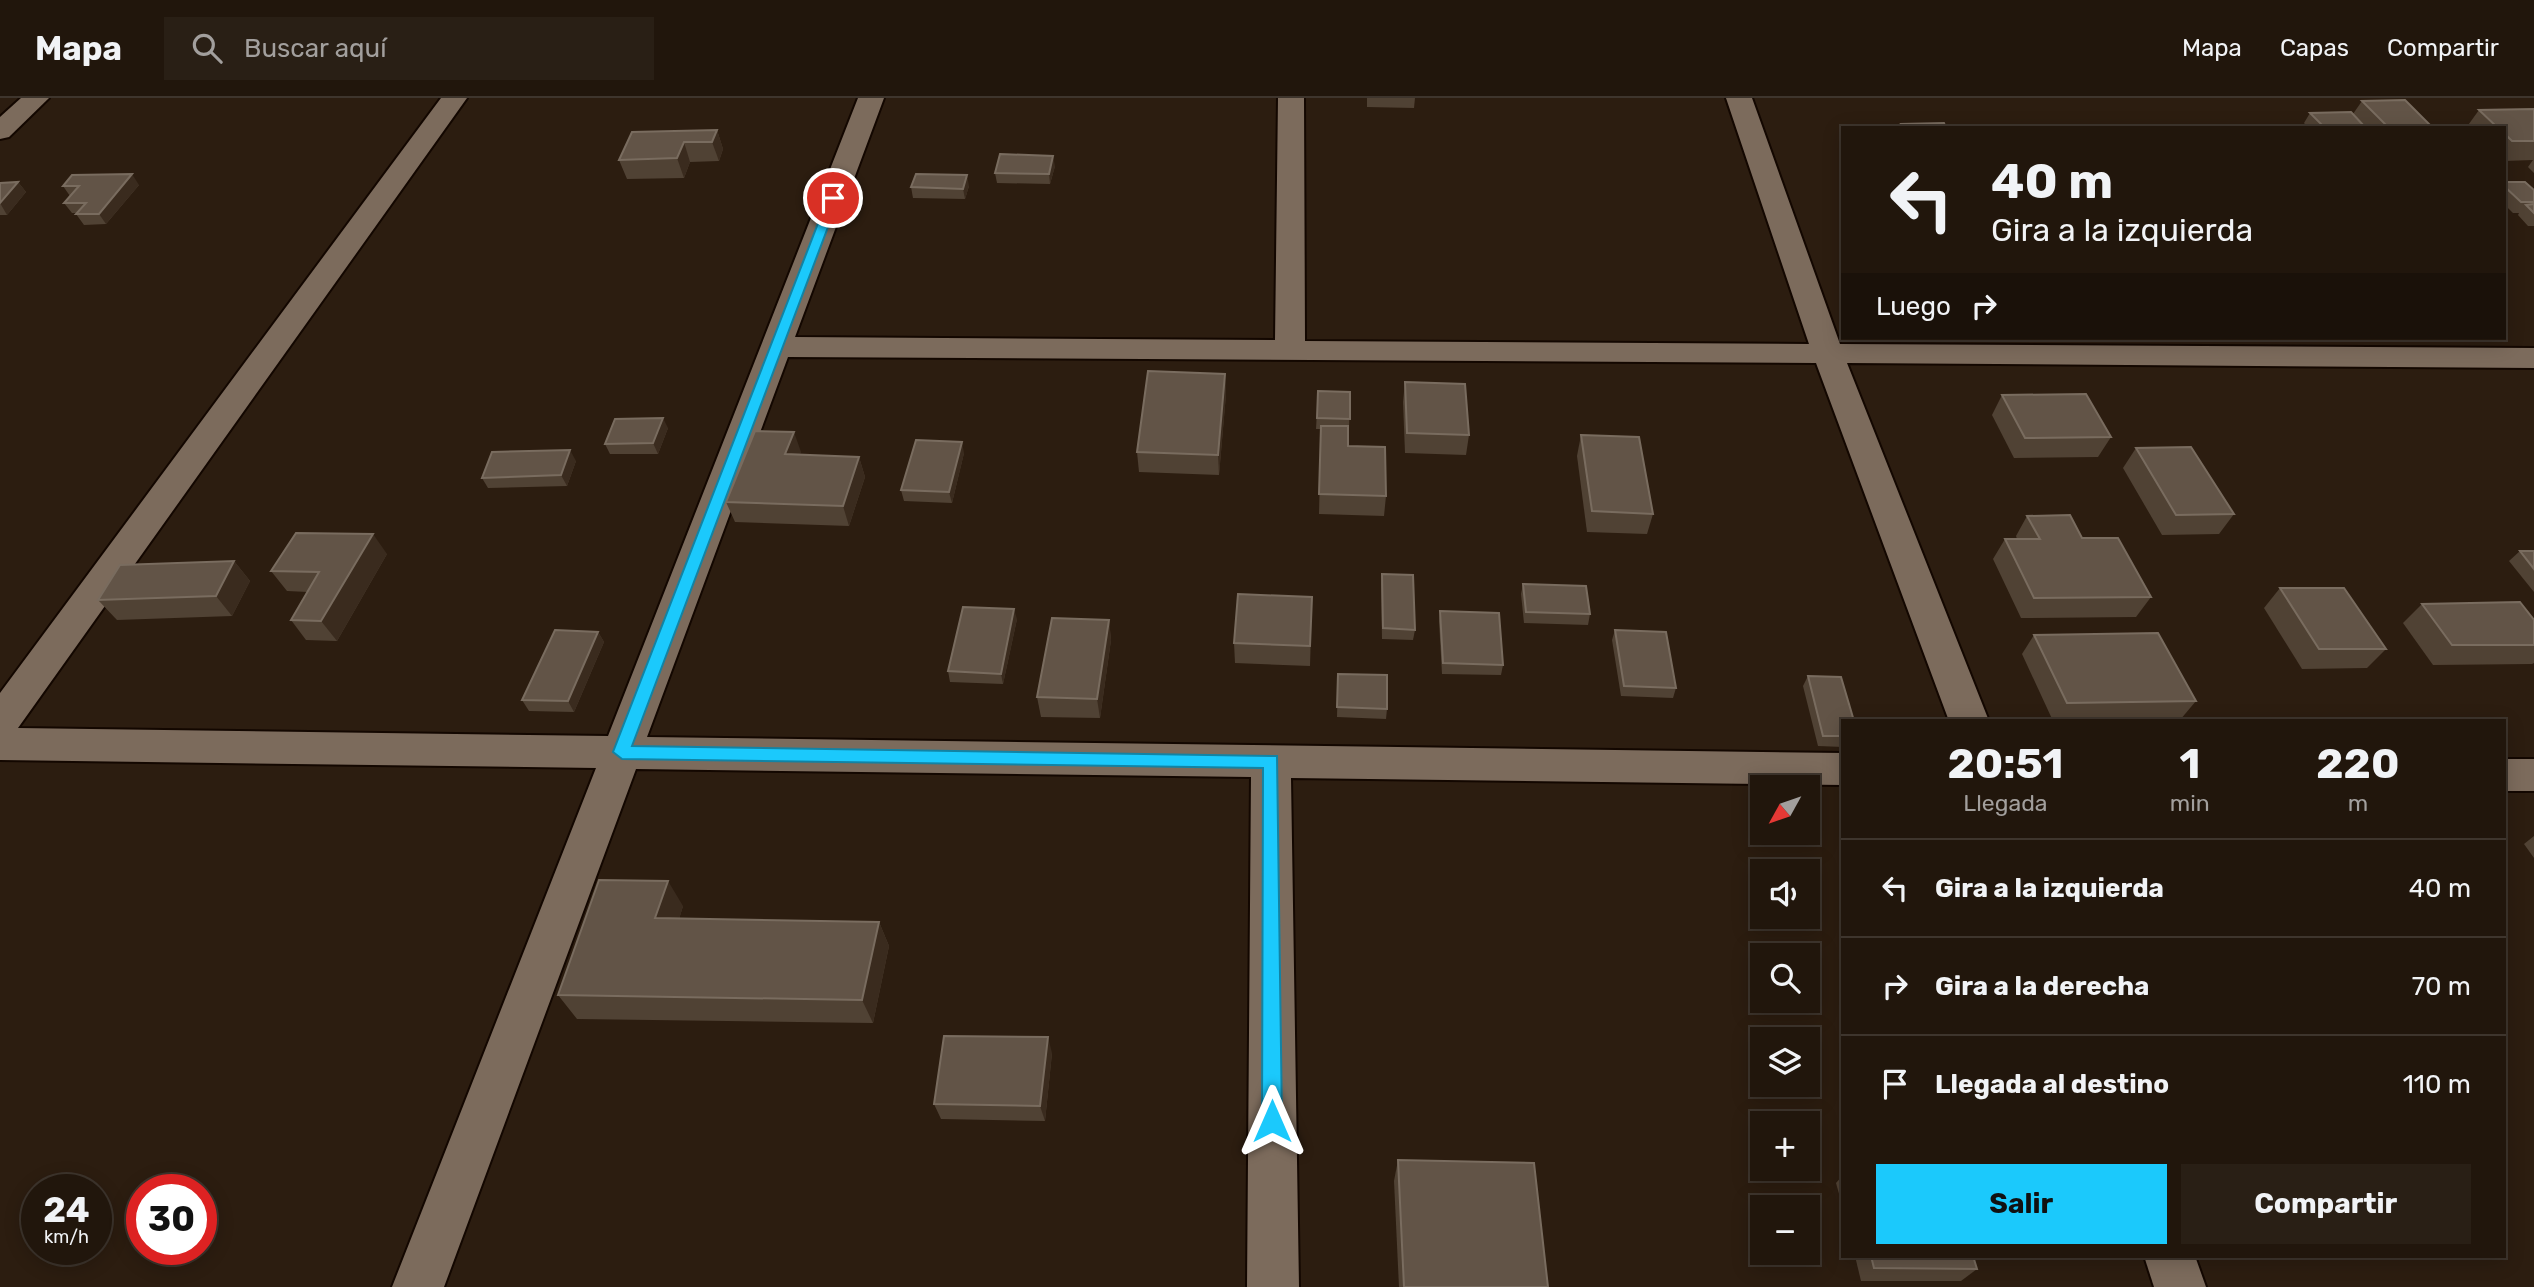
<!DOCTYPE html>
<html lang="es">
<meta charset="utf-8">
<style>
:root{--surface:#21160c;--page:#291f15;--text:#f1f3f6;--muted:#a29f9d;--line:#3e352d;--accent:#1bc9fc}
body{margin:0;font-family:Rubik,sans-serif;background:var(--page);color:var(--text);height:100vh;display:flex;flex-direction:column;font-size:26px;white-space:nowrap}
*{box-sizing:border-box;margin:0}
p{font-size:23px;color:var(--muted)}
.icon{flex:none;width:38px;height:38px;fill:none;stroke:currentColor;stroke-width:2;stroke-linecap:round;stroke-linejoin:round}
.map{position:relative;flex:1;overflow:hidden}
.panel{position:absolute;left:1841px;top:621px;width:665px;height:539px;display:flex;flex-direction:column;background:var(--surface);border-radius:0px;box-shadow:0 4px 18px #0003,0 0 0 2px var(--line)}
.panel>*{flex:none}
.top-card{position:absolute;left:1841px;top:28px;width:665px;height:214px;border-radius:0px;box-shadow:0 4px 18px #0003,0 0 0 2px var(--line);background:#21160c;color:var(--text);overflow:hidden}
.needle{width:46px;rotate:230deg}
.fabs{position:absolute;left:1750px;top:677px;display:grid;gap:14px}
.fabs a{display:grid;place-items:center;width:70px;height:70px;border-radius:0px;background:var(--surface);box-shadow:0 4px 18px #0003,0 0 0 2px var(--line);font-size:35px}
.speed{position:absolute;left:21px;top:1076px;display:flex;gap:14px;font-size:35px;font-weight:700;text-align:center}
.speed>*{display:grid;place-content:center;width:91px;height:91px;border-radius:50%;background:var(--surface);box-shadow:0 4px 18px #0003,0 0 0 2px var(--line);line-height:1}
.speed small{font-size:18px;font-weight:400}
.speed .limit{border:10px solid #d22;background:#fff;color:#111}
.pin{position:absolute;display:grid;place-items:center;width:60px;height:60px;color:#fff;margin:-30px;border:4px solid #fff;border-radius:50%;box-shadow:0 2px 7px #0007}
.me{position:absolute;width:77px;margin:-38px;rotate:0deg;stroke-linejoin:round;filter:drop-shadow(0 0 5px #0008)}
.turn{display:flex;align-items:center;gap:24px;height:147px;padding:0 35px;font-size:32px}
.turn .icon{width:91px;height:91px;stroke-width:2.5}
.turn b{display:block;font-size:49px;line-height:60px}
.then{display:flex;align-items:center;height:66px;padding:0 35px;background:#0003;gap:14px;font-size:26px}
.eta{display:flex;justify-content:space-evenly;align-items:center;height:119px;text-align:center}
.eta b{font-size:42px;font-weight:700;line-height:49px}
.action{display:flex;gap:14px;margin-top:auto;padding:14px 35px}
.action a{flex:1;height:80px;border-radius:0px;background:var(--accent);color:#111;font-size:28px;font-weight:700;line-height:80px;text-align:center}
.action a+a{background:var(--page);color:var(--text)}
ul{padding:0;list-style:none}
li{display:flex;align-items:center;gap:21px;height:98px;padding:0 35px;border-top:2px solid var(--line)}
li div{flex:1}
li b{display:block;font-size:26px}
li em{font-style:normal}
header{display:flex;align-items:center;gap:42px;box-sizing:border-box;height:98px;padding:0 35px;background:var(--surface);border-bottom:2px solid var(--line)}
header strong{font-size:33px}
nav{display:flex;gap:38px;margin-inline-start:auto;font-size:24px}
.search{width:490px;height:63px;background:var(--page);display:flex;align-items:center;gap:18px;box-sizing:border-box;padding:0 24px;border-radius:0px;color:var(--muted);font-size:26px}
.map>svg:first-child{display:block}
.lines{fill:none;stroke-linecap:round;stroke-linejoin:round}
.minor-casing{stroke:#130700;stroke-width:4}
.minor{fill:#7c6b5c;fill-rule:evenodd}
.wall{fill:#504234}
.shaded-wall{fill:#3a2b1e}
.building{fill:#625447;stroke:#796c5f;stroke-width:2}
.route{fill:#1bc9fc;stroke:#1283a4;stroke-width:2}
</style>
<header>
<strong>Mapa</strong>
<div class="search"><svg class="icon" aria-label="search" viewBox="0 0 24 24"><circle cx="10" cy="10" r="6"/><path d="M15 15l6 6"/></svg>Buscar aquí</div>
<nav><a>Mapa</a><a>Capas</a><a>Compartir</a></nav>
</header>
<div class="map">
<svg width="2534" height="1189" viewBox="0 0 2534 1189">
<rect width="100%" height="100%" fill="#2c1d10"/>
<g class="lines">
<g class="minor-casing">
<g id="minor">
<path d="M 21,0 L 49,0 L 9,39 L 0,41 L 0,19 Z"/>
<path d="M 441,0 L 467,0 L 18,630 L 608,638 L 858,0 L 884,0 L 795,239 L 1275,242 L 1278,0 L 1304,0 L 1305,243 L 1809,246 L 1726,0 L 1752,0 L 1840,246 L 2534,250 L 2534,270 L 1847,265 L 1989,623 L 1949,623 L 1816,265 L 788,259 L 647,639 L 1843,655 L 1843,687 L 1291,680 L 1299,1189 L 1247,1189 L 1251,679 L 636,671 L 444,1189 L 392,1189 L 596,670 L 0,662 L 0,595 Z"/>
<rect x="2504" y="661" width="30" height="32"/>
<path d="M 2144,1158 L 2195,1158 L 2206,1189 L 2154,1189 Z"/>
</g>
</g>
<use href="#minor" class="minor"/>
</g>
<g class="wall">
<path d="M 1367,0 L 1415,0 L 1414,10 L 1367,9 Z"/>
<path d="M 2362,3 L 2433,30 L 2308,30 L 2304,25 L 2310,15 L 2353,16 Z"/>
<path d="M 2534,11 L 2534,75 L 2528,69 L 2533,62 L 2504,63 L 2504,30 L 2466,30 L 2479,12 Z"/>
<path d="M 717,32 L 723,51 L 719,63 L 690,64 L 684,80 L 627,81 L 619,62 Z"/>
<path d="M 1055,68 L 1050,86 L 997,85 L 995,75 Z"/>
<path d="M 18,84 L 26,94 L 7,117 L 0,117 L 0,85 Z"/>
<path d="M 2504,84 L 2534,92 L 2534,128 L 2528,128 L 2518,117 L 2519,115 L 2513,115 L 2504,106 Z"/>
<path d="M 139,87 L 106,126 L 84,127 L 76,116 L 77,115 L 72,115 L 64,105 L 70,98 L 63,88 Z"/>
<path d="M 969,88 L 965,101 L 913,100 L 911,89 Z"/>
<path d="M 1225,276 L 1226,296 L 1219,377 L 1139,374 L 1137,354 Z"/>
<path d="M 1405,284 L 1469,337 L 1466,357 L 1405,355 L 1403,304 Z"/>
<path d="M 1318,293 L 1350,294 L 1349,332 L 1348,332 L 1348,348 L 1386,398 L 1384,418 L 1319,416 L 1321,331 L 1316,331 Z"/>
<path d="M 2002,297 L 2111,339 L 2098,359 L 2014,360 L 1992,317 Z"/>
<path d="M 668,330 L 658,356 L 610,356 L 605,346 Z"/>
<path d="M 1581,337 L 1653,416 L 1647,436 L 1587,434 L 1577,358 Z"/>
<path d="M 2136,350 L 2234,416 L 2219,436 L 2162,437 L 2123,370 Z"/>
<path d="M 801,354 L 799,357 L 859,359 L 865,379 L 849,428 L 735,424 L 726,404 Z"/>
<path d="M 964,355 L 952,405 L 904,403 L 901,392 Z"/>
<path d="M 576,363 L 567,388 L 488,390 L 482,380 Z"/>
<path d="M 2027,418 L 2082,440 L 2151,499 L 2136,519 L 2021,520 L 1993,461 L 2005,441 L 2017,441 L 2016,438 Z"/>
<path d="M 2520,453 L 2534,453 L 2534,494 L 2509,463 Z"/>
<path d="M 387,456 L 337,543 L 306,542 L 291,522 L 308,494 L 287,493 L 271,473 Z"/>
<path d="M 234,463 L 250,483 L 232,518 L 117,522 L 98,502 Z"/>
<path d="M 1382,476 L 1415,532 L 1413,542 L 1382,541 L 1381,486 Z"/>
<path d="M 1523,486 L 1590,516 L 1588,527 L 1524,525 L 1521,496 Z"/>
<path d="M 2280,490 L 2386,551 L 2367,570 L 2302,571 L 2264,510 Z"/>
<path d="M 1312,499 L 1310,568 L 1235,565 L 1234,545 Z"/>
<path d="M 2422,506 L 2534,522 L 2534,565 L 2532,566 L 2433,567 L 2403,525 Z"/>
<path d="M 1440,513 L 1503,567 L 1501,577 L 1442,576 L 1439,523 Z"/>
<path d="M 1017,521 L 1003,586 L 950,584 L 948,573 Z"/>
<path d="M 1109,522 L 1111,542 L 1100,620 L 1041,619 L 1037,599 Z"/>
<path d="M 1615,532 L 1676,590 L 1673,600 L 1621,598 L 1612,542 Z"/>
<path d="M 598,534 L 604,544 L 574,614 L 529,613 L 522,602 Z"/>
<path d="M 2034,537 L 2196,603 L 2180,622 L 2053,623 L 2022,556 Z"/>
<path d="M 1338,576 L 1387,611 L 1386,621 L 1337,619 Z"/>
<path d="M 1808,578 L 1843,623 L 1843,649 L 1818,648 L 1803,588 Z"/>
<path d="M 2534,738 L 2534,760 L 2524,746 Z"/>
<path d="M 683,808 L 679,821 L 879,824 L 889,848 L 873,925 L 577,921 L 558,897 Z"/>
<path d="M 1052,955 L 1045,1023 L 941,1021 L 934,1006 Z"/>
<path d="M 1398,1062 L 1548,1189 L 1399,1189 L 1394,1083 Z"/>
<path d="M 1843,1077 L 1843,1110 L 1836,1085 Z"/>
<path d="M 1855,1158 L 1973,1158 L 1977,1171 L 1961,1183 L 1861,1183 Z"/>
</g>
<g class="shaded-wall">
<path d="M 717,32 L 723,51 L 719,63 L 712,44 Z"/>
<path d="M 684,44 L 690,64 L 684,80 L 677,60 Z"/>
<path d="M 1053,58 L 1055,68 L 1050,86 L 1049,76 Z"/>
<path d="M 132,76 L 139,87 L 106,126 L 99,116 Z"/>
<path d="M 967,77 L 969,88 L 965,101 L 963,91 Z"/>
<path d="M 18,84 L 26,94 L 7,117 L 0,105 Z"/>
<path d="M 1225,276 L 1226,296 L 1219,377 L 1218,357 Z"/>
<path d="M 663,320 L 668,330 L 658,356 L 653,345 Z"/>
<path d="M 794,334 L 801,354 L 792,377 L 785,356 Z"/>
<path d="M 962,344 L 964,355 L 952,405 L 949,394 Z"/>
<path d="M 570,352 L 576,363 L 567,388 L 561,377 Z"/>
<path d="M 859,359 L 865,379 L 849,428 L 843,408 Z"/>
<path d="M 373,436 L 387,456 L 337,543 L 321,523 Z"/>
<path d="M 234,463 L 250,483 L 232,518 L 216,498 Z"/>
<path d="M 1014,511 L 1017,521 L 1003,586 L 1001,576 Z"/>
<path d="M 1109,522 L 1111,542 L 1100,620 L 1097,601 Z"/>
<path d="M 598,534 L 604,544 L 574,614 L 568,603 Z"/>
<path d="M 668,783 L 683,808 L 672,845 L 655,820 Z"/>
<path d="M 879,824 L 889,848 L 873,925 L 862,902 Z"/>
<path d="M 1048,939 L 1052,955 L 1045,1023 L 1040,1008 Z"/>
</g>
<g class="building">
<path d="M 2405,2 L 2433,30 L 2389,30 L 2362,3 Z"/>
<path d="M 2534,11 L 2534,43 L 2512,43 L 2504,35 L 2504,30 L 2498,30 L 2479,12 Z"/>
<path d="M 2351,14 L 2365,29 L 2324,29 L 2310,15 Z"/>
<path d="M 1944,25 L 1946,30 L 1903,30 L 1901,26 Z"/>
<path d="M 717,32 L 712,44 L 684,44 L 677,60 L 619,62 L 632,34 Z"/>
<path d="M 1000,56 L 1053,58 L 1049,76 L 995,75 Z"/>
<path d="M 132,76 L 99,116 L 76,116 L 86,105 L 64,105 L 79,88 L 63,88 L 72,77 Z"/>
<path d="M 916,76 L 967,77 L 963,91 L 911,89 Z"/>
<path d="M 18,84 L 0,105 L 0,85 Z"/>
<path d="M 2504,84 L 2525,84 L 2534,92 L 2534,104 L 2521,104 L 2504,88 Z"/>
<path d="M 2534,106 L 2534,115 L 2526,107 Z"/>
<path d="M 1148,273 L 1225,276 L 1218,357 L 1137,354 Z"/>
<path d="M 1405,284 L 1465,286 L 1469,337 L 1407,335 Z"/>
<path d="M 1318,293 L 1350,294 L 1350,321 L 1317,320 Z"/>
<path d="M 2086,296 L 2111,339 L 2025,340 L 2002,297 Z"/>
<path d="M 663,320 L 653,345 L 605,346 L 615,321 Z"/>
<path d="M 1321,328 L 1348,328 L 1348,348 L 1385,349 L 1386,398 L 1319,396 Z"/>
<path d="M 755,333 L 794,334 L 785,356 L 859,359 L 843,408 L 726,404 Z"/>
<path d="M 1581,337 L 1639,339 L 1653,416 L 1592,413 Z"/>
<path d="M 916,342 L 962,344 L 949,394 L 901,392 Z"/>
<path d="M 2191,349 L 2234,416 L 2176,417 L 2136,350 Z"/>
<path d="M 570,352 L 561,377 L 482,380 L 492,354 Z"/>
<path d="M 2070,417 L 2082,440 L 2118,440 L 2151,499 L 2034,500 L 2005,441 L 2040,441 L 2027,418 Z"/>
<path d="M 296,435 L 373,436 L 321,523 L 291,522 L 319,474 L 271,473 Z"/>
<path d="M 2520,453 L 2534,453 L 2534,471 Z"/>
<path d="M 234,463 L 216,498 L 98,502 L 120,467 Z"/>
<path d="M 1382,476 L 1413,477 L 1415,532 L 1383,530 Z"/>
<path d="M 1523,486 L 1586,488 L 1590,516 L 1526,514 Z"/>
<path d="M 2280,490 L 2344,490 L 2386,551 L 2319,551 Z"/>
<path d="M 1238,496 L 1312,499 L 1310,548 L 1234,545 Z"/>
<path d="M 2520,504 L 2534,522 L 2534,547 L 2452,547 L 2422,506 Z"/>
<path d="M 963,509 L 1014,511 L 1001,576 L 948,573 Z"/>
<path d="M 1440,513 L 1499,515 L 1503,567 L 1443,565 Z"/>
<path d="M 1052,520 L 1109,522 L 1097,601 L 1037,599 Z"/>
<path d="M 555,532 L 598,534 L 568,603 L 522,602 Z"/>
<path d="M 1615,532 L 1666,534 L 1676,590 L 1624,588 Z"/>
<path d="M 2158,535 L 2196,603 L 2067,605 L 2034,537 Z"/>
<path d="M 1338,576 L 1387,577 L 1387,611 L 1337,609 Z"/>
<path d="M 1808,578 L 1841,579 L 1854,623 L 1843,623 L 1843,638 L 1823,638 Z"/>
<path d="M 599,782 L 668,783 L 655,820 L 879,824 L 862,902 L 558,897 Z"/>
<path d="M 944,938 L 1048,939 L 1040,1008 L 934,1006 Z"/>
<path d="M 1398,1062 L 1534,1065 L 1548,1189 L 1404,1189 Z"/>
<path d="M 1871,1158 L 1973,1158 L 1977,1171 L 1874,1170 Z"/>
</g>
<path class="route" d="M 829,97 L 839,100 L 632,648 L 1277,658 L 1282,1023 L 1279,1030 L 1272,1032 L 1265,1030 L 1262,1023 L 1263,670 L 622,661 L 613,654 Z"/>
</svg>
<div class="fabs">
<a><svg class="needle" viewBox="-14 -14 28 28"><path d="M0-13l5 13h-10z" fill="#e53935"/><path d="M0 13l5-13h-10z" fill="#a29f9d"/></svg></a>
<a><svg class="icon" aria-label="sound" viewBox="0 0 24 24"><path d="M4 9h4l5-4v14l-5-4H4zM17 9q2 3 0 6"/></svg></a>
<a><svg class="icon" aria-label="search" viewBox="0 0 24 24"><circle cx="10" cy="10" r="6"/><path d="M15 15l6 6"/></svg></a>
<a><svg class="icon" aria-label="layers" viewBox="0 0 24 24"><path d="M12 4l9 5-9 5-9-5zM3 14l9 5 9-5"/></svg></a>
<a>+</a>
<a>−</a>
</div>
<div class="speed"><div>24<small>km/h</small></div><div class="limit">30</div></div>
<div class="pin" style="left:833px;top:100px;background:#d93025"><svg class="icon" aria-label="arrive" viewBox="0 0 24 24"><path d="M6 21V4h12l-3 4 3 4H6"/></svg></div>
<svg class="me" style="left:1272px;top:1023px" viewBox="-20 -20 40 40"><path d="M0-17L14 15 0 8-14 15z" fill="#1bc9fc" stroke="#fff" stroke-width="4"/></svg>
<div class="top-card">
<div class="turn"><svg class="icon" aria-label="left" viewBox="0 0 24 24"><path d="M17 20v-9H6M10 6l-5 5 5 5"/></svg><div><b>40 m</b>Gira a la izquierda</div></div>
<div class="then">Luego<svg class="icon" aria-label="right" viewBox="0 0 24 24"><path d="M7 20v-9h11M14 6l5 5-5 5"/></svg></div>
</div>
<section class="panel">
<div class="eta">
<div><b>20:51</b><p>Llegada</p></div>
<div><b>1</b><p>min</p></div>
<div><b>220</b><p>m</p></div>
</div>
<ul>
<li><svg class="icon" aria-label="left" viewBox="0 0 24 24"><path d="M17 20v-9H6M10 6l-5 5 5 5"/></svg><div><b>Gira a la izquierda</b></div><em>40 m</em></li>
<li><svg class="icon" aria-label="right" viewBox="0 0 24 24"><path d="M7 20v-9h11M14 6l5 5-5 5"/></svg><div><b>Gira a la derecha</b></div><em>70 m</em></li>
<li><svg class="icon" aria-label="arrive" viewBox="0 0 24 24"><path d="M6 21V4h12l-3 4 3 4H6"/></svg><div><b>Llegada al destino</b></div><em>110 m</em></li>
</ul>
<div class="action"><a>Salir</a><a>Compartir</a></div>
</section>
</div>
